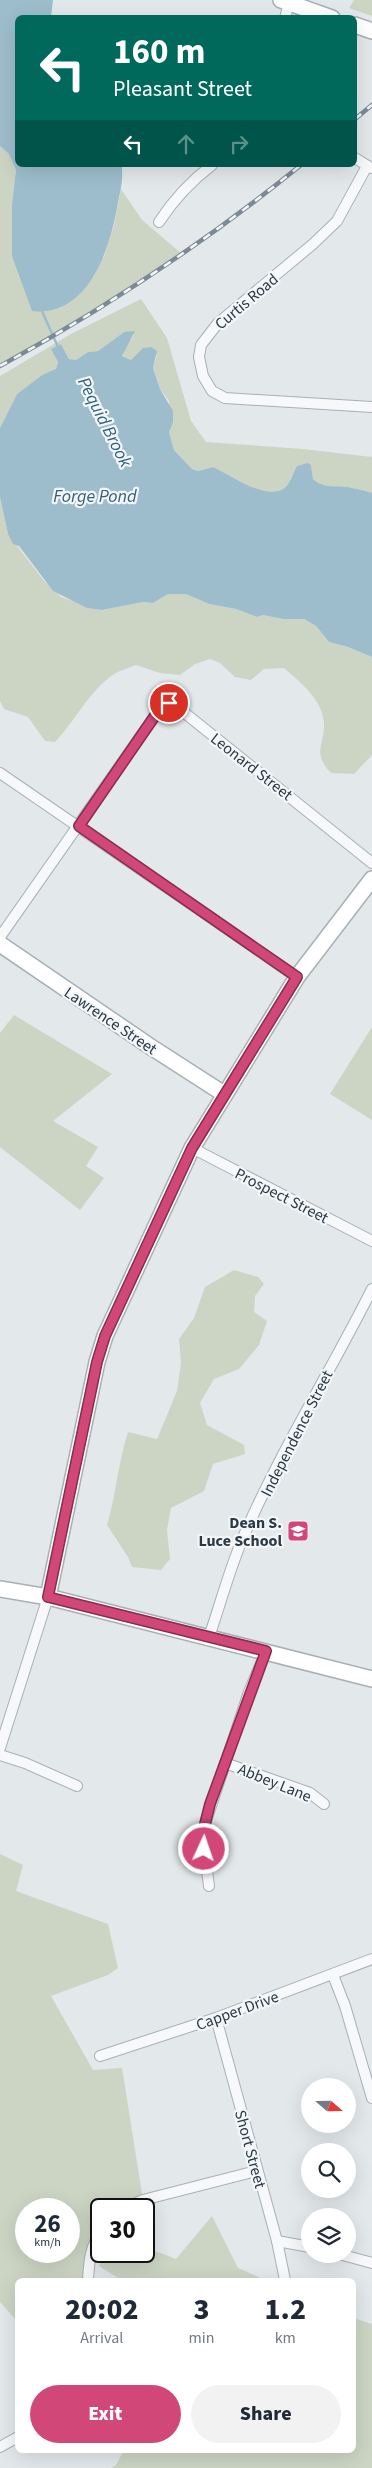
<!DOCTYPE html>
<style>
:root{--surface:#fff;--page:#f2f2f3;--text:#1f2937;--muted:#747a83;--accent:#d14777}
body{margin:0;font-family:"Source Sans 3",sans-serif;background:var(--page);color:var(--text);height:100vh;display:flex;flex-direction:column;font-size:19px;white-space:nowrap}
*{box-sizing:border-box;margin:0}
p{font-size:16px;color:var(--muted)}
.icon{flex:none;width:28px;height:28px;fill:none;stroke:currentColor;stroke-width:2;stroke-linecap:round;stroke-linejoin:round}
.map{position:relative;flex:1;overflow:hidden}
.drawer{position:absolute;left:15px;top:2278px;width:341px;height:175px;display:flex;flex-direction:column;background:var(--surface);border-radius:8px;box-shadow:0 5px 20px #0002}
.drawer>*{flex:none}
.banner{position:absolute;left:15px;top:15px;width:342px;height:152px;border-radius:8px;box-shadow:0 5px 20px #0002;background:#00695c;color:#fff;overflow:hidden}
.needle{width:32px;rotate:110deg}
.fabs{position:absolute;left:301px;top:2078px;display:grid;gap:10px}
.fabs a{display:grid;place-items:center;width:55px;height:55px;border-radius:50%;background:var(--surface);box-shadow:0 5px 20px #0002;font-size:25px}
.speed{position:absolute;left:15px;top:2198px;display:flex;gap:10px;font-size:25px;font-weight:700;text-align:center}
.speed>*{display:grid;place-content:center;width:65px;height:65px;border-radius:50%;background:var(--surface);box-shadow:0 5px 20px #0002;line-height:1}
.speed small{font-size:12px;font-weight:400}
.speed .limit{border:2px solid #111;border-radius:8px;background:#fff;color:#111}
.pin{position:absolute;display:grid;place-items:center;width:42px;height:42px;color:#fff;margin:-21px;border:2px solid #fff;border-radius:50%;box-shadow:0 1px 5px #0007}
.me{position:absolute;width:55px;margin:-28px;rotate:3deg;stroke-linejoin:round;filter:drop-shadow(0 0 4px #0008)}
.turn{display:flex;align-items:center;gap:18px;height:105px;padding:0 15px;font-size:22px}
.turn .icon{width:65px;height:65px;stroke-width:2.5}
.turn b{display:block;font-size:35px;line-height:42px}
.lanes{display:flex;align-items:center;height:48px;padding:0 15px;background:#0003;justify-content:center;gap:25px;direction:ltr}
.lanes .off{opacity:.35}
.eta{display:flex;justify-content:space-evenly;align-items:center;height:85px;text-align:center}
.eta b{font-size:30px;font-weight:800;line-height:35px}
.cta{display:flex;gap:10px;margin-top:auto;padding:10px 15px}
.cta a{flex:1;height:58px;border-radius:30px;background:var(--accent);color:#fff;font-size:20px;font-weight:800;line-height:58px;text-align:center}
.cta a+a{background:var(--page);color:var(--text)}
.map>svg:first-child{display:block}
.green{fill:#ccd5c4;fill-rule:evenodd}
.water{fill:#9ebdcc}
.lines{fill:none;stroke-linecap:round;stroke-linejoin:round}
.stream{stroke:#9ebdcc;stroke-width:2.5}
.street-casing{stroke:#a8b0b6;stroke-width:12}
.secondary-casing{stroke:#a8b0b6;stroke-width:18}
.street{stroke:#f6f8f9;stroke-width:10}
.secondary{stroke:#fff;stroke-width:15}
.rail-casing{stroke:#7c8a95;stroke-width:4.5}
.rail{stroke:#f3f6f8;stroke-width:2.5;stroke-dasharray:8;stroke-linecap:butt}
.route-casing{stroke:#882e4d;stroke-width:12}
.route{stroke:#d14777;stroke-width:9}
.labels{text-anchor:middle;stroke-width:4.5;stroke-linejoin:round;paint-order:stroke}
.street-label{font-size:16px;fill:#2a3944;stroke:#f3f6f8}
.poi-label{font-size:16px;font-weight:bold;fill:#2a3944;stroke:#f3f6f8;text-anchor:end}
.water-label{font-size:18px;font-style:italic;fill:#336079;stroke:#f3f6f8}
</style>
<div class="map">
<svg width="372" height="2468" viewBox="0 0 372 2468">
<rect width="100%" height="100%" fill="#e3e8eb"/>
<g class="green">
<path d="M 354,0 L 372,0 L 372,16 L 349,8 Z"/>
<path d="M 0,146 L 9,154 L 16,170 L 12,204 L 24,286 L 33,311 L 104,257 L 114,225 L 121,189 L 142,220 L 182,254 L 93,313 L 0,366 Z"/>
<path d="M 141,299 L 167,338 L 191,421 L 206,442 L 303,449 L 372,457 L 372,493 C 366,491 359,489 352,488 C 339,484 326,490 313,479 L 311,465 L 297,466 C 293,473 290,485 283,489 C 263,500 230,474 213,467 L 198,471 L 192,469 L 174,450 L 169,432 L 169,401 L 160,389 L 153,368 L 157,355 L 131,360 L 124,358 L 122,352 L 134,335 L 124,332 L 98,351 L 88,352 L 76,360 L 69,359 L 61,344 L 52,349 L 58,362 L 56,370 L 42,375 L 17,394 L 0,428 L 0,376 L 71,334 Z"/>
<path d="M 0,497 L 8,534 L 45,582 L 61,597 L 82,604 L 87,608 L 102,610 L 143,602 L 153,603 L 168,594 L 186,594 L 209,604 L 236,609 L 257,617 L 263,615 L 283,619 L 304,619 L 316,626 L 329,642 L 348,647 L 372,657 L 372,755 L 354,774 L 331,773 C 311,751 325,746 324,723 C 323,700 300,682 284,668 L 264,669 L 251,680 L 235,677 L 220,663 L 210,659 L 195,664 L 180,675 L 160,673 L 136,665 C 129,668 121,670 114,674 C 89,691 76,720 55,742 L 45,741 L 28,717 L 4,709 L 0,701 Z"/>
<path d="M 14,1015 L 112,1074 L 53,1121 L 98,1147 L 86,1166 L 104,1178 L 80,1210 L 0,1147 L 0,1033 Z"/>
<path d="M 372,1027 L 372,1120 L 330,1094 Z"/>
<path d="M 234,1270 L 258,1277 L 264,1284 L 255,1296 L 254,1312 L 267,1321 L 259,1345 L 239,1369 L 214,1379 L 200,1403 L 207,1425 L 244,1445 L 245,1454 L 213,1464 L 204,1491 L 171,1508 L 167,1530 L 170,1559 L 161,1570 L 132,1567 L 128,1557 L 107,1525 C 116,1495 118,1463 128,1432 L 157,1439 L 177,1391 L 181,1363 L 179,1339 L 194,1318 L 205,1287 Z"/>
<path d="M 0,1854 L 23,1865 L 16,1891 L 108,1924 L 118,1968 L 108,1975 L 51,1996 L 93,2070 L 122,2068 L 143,2200 L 124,2209 L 101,2209 L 101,2232 L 88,2280 L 18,2280 L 17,2321 L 0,2302 ZM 26,2209 L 69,2209 L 69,2251 L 26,2251 Z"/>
<path d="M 144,2211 L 150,2249 L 176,2259 L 212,2216 L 238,2268 L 265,2280 L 121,2280 L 99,2266 L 106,2251 L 144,2251 Z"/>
<path d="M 354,2318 L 372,2324 L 372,2468 L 111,2468 L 116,2465 L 124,2450 L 354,2450 Z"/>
</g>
<g class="water">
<path d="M 0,0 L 53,0 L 51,17 L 18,18 L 18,165 L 122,167 C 123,183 120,192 117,208 C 109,251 88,317 32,311 L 12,256 L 12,204 L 16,170 L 9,154 L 0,146 Z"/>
<path d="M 135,331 L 122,356 L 131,360 L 143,348 L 151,347 L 157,351 L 153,368 L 160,389 L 173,411 L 173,422 L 169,432 L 174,450 L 192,469 L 198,471 L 213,467 C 230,474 263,500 283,489 C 290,485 293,473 297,466 L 308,463 L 311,465 L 313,479 C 325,490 339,484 352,488 C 359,489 366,491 372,493 L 372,657 L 348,647 L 329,642 L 316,626 L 304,619 L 283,619 L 263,615 L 257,617 L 236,609 L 209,604 L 186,594 L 168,594 L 153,603 L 143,602 L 102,610 L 87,608 L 53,591 L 19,546 L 13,544 L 8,534 L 0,497 L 0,428 L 17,394 L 42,375 L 56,369 L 58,362 L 51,349 L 61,344 L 69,359 L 76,360 L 88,352 L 98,351 L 124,332 Z"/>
</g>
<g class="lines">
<path class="stream" d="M 41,309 L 58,347"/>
<g class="street-casing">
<g id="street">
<path d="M 285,18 L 289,3"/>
<path d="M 355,158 L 371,168"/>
<path d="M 367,166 L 337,221 L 313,244 L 218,323 L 201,345 L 199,357 L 203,376 L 212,391 L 225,398 L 372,407"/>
<path d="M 159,222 C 174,199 191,181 212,165"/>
<path d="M 0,773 L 297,977"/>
<path d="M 0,937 L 161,707 L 169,703 L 176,706 L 372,863"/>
<path d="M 192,1148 L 372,1241"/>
<path d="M 209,1637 C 220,1605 229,1571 242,1540 C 279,1453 330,1373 372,1289"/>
<path d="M 0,1748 L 48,1597"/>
<path d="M 0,1755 L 25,1763 L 77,1786"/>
<path d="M 225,1763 L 310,1793 L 324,1804"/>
<path d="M 209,1886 L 204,1849 L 205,1824 L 249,1692 L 266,1651"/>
<path d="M 333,1975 L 345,2006 L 372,2098"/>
<path d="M 216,2018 L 277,2241 L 285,2280"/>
<path d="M 100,2056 L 216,2018 L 372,1959"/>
<path d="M 124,2209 L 143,2200 L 256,2171"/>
<path d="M 277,2241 L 310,2247"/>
<path d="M 339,2254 L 372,2263"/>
<path d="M 88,2280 C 89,2263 90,2246 101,2232"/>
<path d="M 0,2447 L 18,2437"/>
</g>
</g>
<g class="secondary-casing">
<g id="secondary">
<path d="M 281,0 L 332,18"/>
<path d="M 355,25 L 372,31"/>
<path d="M 0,944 L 148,1045 L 224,1094"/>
<path d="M 0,1589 L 48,1597 L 372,1679"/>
<path d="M 48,1597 L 97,1362 L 105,1336 L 192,1148 L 205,1127 L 297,977 L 372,879"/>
</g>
</g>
<use href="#street" class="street"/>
<use href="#secondary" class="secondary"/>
<g class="rail-casing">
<g id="rail">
<path d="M 355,119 L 372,105"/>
<path d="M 0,366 C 106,308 207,241 301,165"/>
</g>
</g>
<use href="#rail" class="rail"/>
</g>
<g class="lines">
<g class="route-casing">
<path id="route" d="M 169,703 L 161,707 L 79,826 L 297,977 L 192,1148 L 105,1336 L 97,1362 L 48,1597 L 266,1651 L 210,1804 L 205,1824 L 204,1849"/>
</g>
<use href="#route" class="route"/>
</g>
<defs>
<g id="school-square" transform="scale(1.125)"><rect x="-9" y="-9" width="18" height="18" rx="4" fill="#d14777" stroke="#f3f6f8"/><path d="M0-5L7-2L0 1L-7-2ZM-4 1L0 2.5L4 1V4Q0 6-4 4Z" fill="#fff"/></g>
</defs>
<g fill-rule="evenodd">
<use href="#school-square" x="298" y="1531"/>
</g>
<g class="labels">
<g class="street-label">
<text transform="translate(246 301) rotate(-40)" y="6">Curtis Road</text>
<text transform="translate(252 766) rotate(38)" y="6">Leonard Street</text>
<text transform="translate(111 1020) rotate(34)" y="6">Lawrence Street</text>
<text transform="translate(282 1195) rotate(27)" y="6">Prospect Street</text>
<text transform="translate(296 1433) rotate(-63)" y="6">Independence Street</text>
<text transform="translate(275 1782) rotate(22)" y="6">Abbey Lane</text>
<text transform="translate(237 2010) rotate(-20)" y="6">Capper Drive</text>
<text transform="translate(251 2149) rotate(75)" y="6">Short Street</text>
</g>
<g class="poi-label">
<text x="282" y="1528">Dean S.<tspan x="282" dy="18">Luce School</tspan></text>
</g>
<g class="water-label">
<text transform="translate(105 422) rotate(63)" y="6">Pequid Brook</text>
<text x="95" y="502">Forge Pond</text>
</g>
</g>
</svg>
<div class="fabs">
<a><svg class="needle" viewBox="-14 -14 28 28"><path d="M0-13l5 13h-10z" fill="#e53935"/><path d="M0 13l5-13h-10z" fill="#747a83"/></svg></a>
<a><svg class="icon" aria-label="search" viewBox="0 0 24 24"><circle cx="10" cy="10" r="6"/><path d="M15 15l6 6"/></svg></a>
<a><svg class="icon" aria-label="layers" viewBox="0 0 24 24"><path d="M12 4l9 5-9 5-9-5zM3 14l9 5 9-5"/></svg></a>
</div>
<div class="speed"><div>26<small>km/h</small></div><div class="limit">30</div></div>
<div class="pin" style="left:169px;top:703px;background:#d93025"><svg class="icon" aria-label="arrive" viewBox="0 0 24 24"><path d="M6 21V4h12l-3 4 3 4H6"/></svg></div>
<svg class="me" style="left:204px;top:1849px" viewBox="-20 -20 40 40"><circle r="17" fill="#d14777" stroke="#fff" stroke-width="3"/><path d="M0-11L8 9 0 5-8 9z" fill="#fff"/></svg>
<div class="banner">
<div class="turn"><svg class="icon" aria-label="left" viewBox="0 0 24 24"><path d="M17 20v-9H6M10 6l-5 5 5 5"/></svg><div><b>160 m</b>Pleasant Street</div></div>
<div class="lanes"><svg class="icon" aria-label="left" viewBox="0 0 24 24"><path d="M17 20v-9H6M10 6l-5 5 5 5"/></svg><svg class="icon off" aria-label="ahead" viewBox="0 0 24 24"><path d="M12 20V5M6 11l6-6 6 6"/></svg><svg class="icon off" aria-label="right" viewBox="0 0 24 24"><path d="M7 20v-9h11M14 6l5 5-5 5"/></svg></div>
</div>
<section class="drawer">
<div class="eta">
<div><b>20:02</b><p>Arrival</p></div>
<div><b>3</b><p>min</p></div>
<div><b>1.2</b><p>km</p></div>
</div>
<div class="cta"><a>Exit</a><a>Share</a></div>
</section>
</div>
